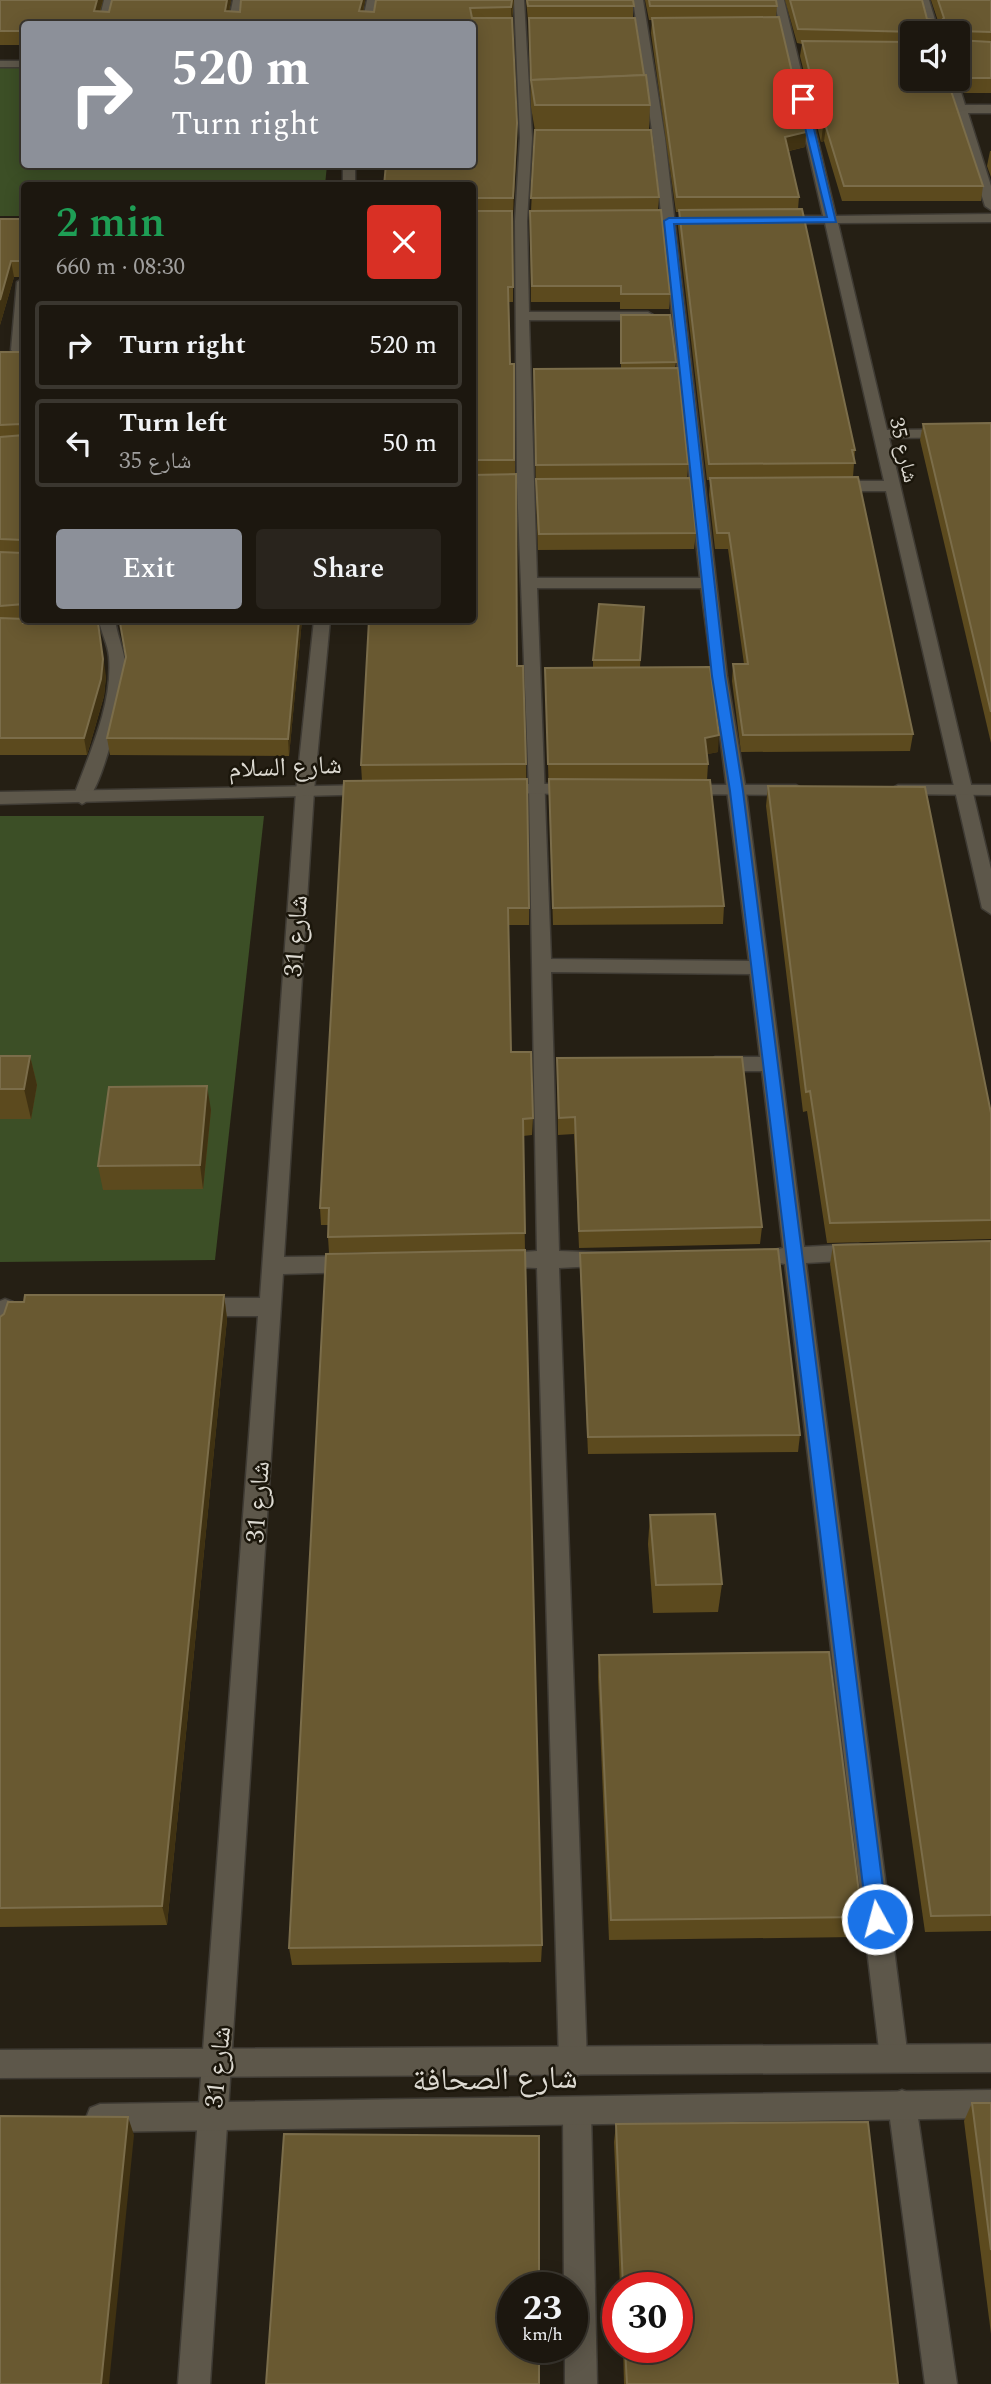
<!DOCTYPE html>
<meta charset="utf-8">
<style>
:root{--surface:#1c170f;--page:#29241d;--text:#f1f3f6;--muted:#a09f9e;--line:#3a362f;--accent:#8c9099}
body{margin:0;font-family:Spectral,"Noto Naskh Arabic",serif;background:var(--page);color:var(--text);height:100vh;display:flex;flex-direction:column;font-size:26px;white-space:nowrap}
*{box-sizing:border-box;margin:0}
p{font-size:23px;color:var(--muted)}
.icon{flex:none;width:38px;height:38px;fill:none;stroke:currentColor;stroke-width:2;stroke-linecap:round;stroke-linejoin:round}
.map{position:relative;flex:1;overflow:hidden}
.panel{position:absolute;left:21px;top:182px;width:455px;height:441px;display:flex;flex-direction:column;background:var(--surface);border-radius:7px;box-shadow:0 4px 18px #0003,0 0 0 2px var(--line)}
.panel>*{flex:none}
.top-card{position:absolute;left:21px;top:21px;width:455px;height:147px;border-radius:7px;box-shadow:0 4px 18px #0003,0 0 0 2px var(--line);background:#8c9099;color:#fff;overflow:hidden}
.fabs{position:absolute;left:900px;top:21px;display:grid;gap:14px}
.fabs a{display:grid;place-items:center;width:70px;height:70px;border-radius:7px;background:var(--surface);box-shadow:0 4px 18px #0003,0 0 0 2px var(--line);font-size:35px}
.speed{position:absolute;left:497px;top:2272px;display:flex;gap:14px;font-size:35px;font-weight:700;text-align:center}
.speed>*{display:grid;place-content:center;width:91px;height:91px;border-radius:50%;background:var(--surface);box-shadow:0 4px 18px #0003,0 0 0 2px var(--line);line-height:1}
.speed small{font-size:18px;font-weight:400}
.speed .limit{border:10px solid #d22;background:#fff;color:#111}
.pin{position:absolute;display:grid;place-items:center;width:60px;height:60px;color:#fff;margin:-30px;border-radius:14px;box-shadow:0 4px 10px #0006}
.me{position:absolute;width:77px;margin:-38px;rotate:353deg;stroke-linejoin:round;filter:drop-shadow(0 0 5px #0008)}
.turn{display:flex;align-items:center;gap:24px;height:147px;padding:0 35px;font-size:32px}
.turn .icon{width:91px;height:91px;stroke-width:2.5}
.turn b{display:block;font-size:49px;line-height:60px}
.round{display:grid;place-items:center;flex:none;width:74px;height:74px;border-radius:7px;background:var(--page)}
.head{display:flex;align-items:center;justify-content:space-between;height:119px;padding:0 35px}
h1{font-size:42px;font-weight:600;line-height:52px;color:#1e9e55}
.cta{display:flex;gap:14px;margin-top:auto;padding:14px 35px}
.cta a{flex:1;height:80px;border-radius:7px;background:var(--accent);color:#fff;font-size:28px;font-weight:600;line-height:80px;text-align:center}
.cta a+a{background:var(--page);color:var(--text)}
ul{padding:0;list-style:none}
li{display:flex;align-items:center;gap:21px;height:88px;margin:0 14px 10px;padding:0 21px;border:4px solid var(--line);border-radius:7px}
li div{flex:1}
li b{display:block;font-size:26px}
li em{font-style:normal}
.map>svg:first-child{display:block}
.green{fill:#3c4f26}
.lines{fill:none;stroke-linecap:round;stroke-linejoin:round}
.street-casing{stroke:#3f3b34;stroke-width:3}
.secondary-casing{stroke:#3f3b34;stroke-width:3}
.street{fill:#5d574a;fill-rule:evenodd}
.secondary{fill:#5d574a;fill-rule:evenodd}
.wall{fill:#5c4a1e}
.shaded-wall{fill:#403212}
.building{fill:#695931;stroke:#7b6d4a;stroke-width:2}
.route{fill:#1a73e8;stroke:#114b97;stroke-width:2}
.labels{text-anchor:middle;stroke-width:5;stroke-linejoin:round;paint-order:stroke}
.far-street-label{font-size:21px;fill:#dcd9d1;stroke:#1b160b}
.street-label{font-size:26px;fill:#dcd9d1;stroke:#1b160b}
.near-street-label{font-size:32px;fill:#dcd9d1;stroke:#1b160b}
</style>
<div class="map">
<svg width="991" height="2384" viewBox="0 0 991 2384">
<rect width="100%" height="100%" fill="#251f14"/>
<g class="green">
<path d="M 0,65 L 24,65 L 24,164 L 327,165 L 325,185 L 24,186 L 24,216 L 0,216 Z"/>
<path d="M 0,816 L 264,816 L 215,1260 L 0,1262 Z"/>
</g>
<g class="lines">
<g class="street-casing">
<g id="street">
<path d="M 104,0 L 114,0 L 109,24 L 98,24 Z"/>
<path d="M 233,0 L 243,0 L 239,24 L 228,24 Z"/>
<path d="M 367,0 L 377,0 L 373,24 L 362,24 Z"/>
<path d="M 514,0 L 524,0 L 532,138 L 527,221 L 529,312 L 648,312 L 655,316 L 648,320 L 529,320 L 537,578 L 700,578 L 653,138 L 633,0 L 643,0 L 665,138 L 727,676 L 746,791 L 804,1247 L 858,1244 L 866,1246 L 869,1252 L 866,1258 L 858,1260 L 806,1263 L 908,2058 L 904,2068 L 894,2072 L 884,2068 L 880,2058 L 785,1264 L 774,1262 L 771,1256 L 774,1250 L 783,1248 L 762,1071 L 715,1071 L 705,1064 L 715,1057 L 760,1057 L 750,974 L 551,972 L 559,1251 L 614,1253 L 617,1259 L 614,1265 L 559,1268 L 587,2063 L 583,2073 L 573,2077 L 563,2073 L 559,2063 L 537,1268 L 491,1266 L 488,1260 L 491,1254 L 537,1251 L 529,789 L 517,483 L 515,221 L 520,138 ZM 537,588 L 701,588 L 749,961 L 551,959 Z"/>
<path d="M 774,0 L 784,0 L 836,216 L 991,214 L 991,222 L 838,223 L 887,430 L 991,429 L 991,437 L 889,438 L 991,869 L 991,914 L 982,908 L 886,491 L 832,491 L 824,486 L 832,481 L 884,481 L 825,223 L 776,224 L 770,220 L 776,216 L 823,216 Z"/>
<path d="M 919,0 L 929,0 L 939,33 L 928,33 Z"/>
<rect x="0" y="61" width="24" height="6"/>
<path d="M 945,79 L 957,79 L 965,105 L 991,105 L 991,113 L 968,113 L 991,186 L 991,210 L 985,206 Z"/>
<rect x="343" y="164" width="12" height="22"/>
<path d="M 24,278 L 24,360 L 11,350 L 17,282 Z"/>
<path d="M 99,620 L 115,620 C 118,639 126,654 126,673 C 124,694 101,799 82,804 L 73,798 C 89,754 113,704 109,657 C 108,644 101,633 99,620 Z"/>
<path d="M 314,620 L 330,620 L 314,791 L 284,1257 L 355,1256 L 363,1258 L 366,1264 L 363,1270 L 355,1272 L 283,1274 L 210,2384 L 178,2384 L 258,1316 L 198,1316 L 190,1313 L 187,1307 L 190,1301 L 198,1298 L 260,1298 L 296,791 Z"/>
<path d="M 5,1299 L 13,1302 L 16,1308 L 8,1337 L 0,1340 L 0,1301 Z"/>
<path d="M 902,2090 L 912,2094 L 916,2104 L 957,2384 L 925,2384 L 888,2104 L 892,2094 Z"/>
<path d="M 577,2097 L 587,2101 L 591,2111 L 597,2384 L 565,2384 L 565,2347 L 572,2347 L 572,2287 L 564,2287 L 563,2111 L 567,2101 Z"/>
</g>
</g>
<g class="secondary-casing">
<g id="secondary">
<path d="M 499,784 L 575,784 L 584,789 L 575,794 L 493,793 L 490,789 L 493,785 Z"/>
<path d="M 372,785 L 378,786 L 381,790 L 378,794 L 0,804 L 0,792 Z"/>
<path d="M 684,785 L 796,785 L 805,790 L 796,795 L 678,794 L 675,790 Z"/>
<path d="M 898,785 L 991,785 L 991,795 L 892,794 L 889,790 Z"/>
<path d="M 991,2044 L 991,2072 L 0,2078 L 0,2050 Z"/>
<path d="M 991,2090 L 991,2118 L 100,2132 L 90,2128 L 86,2118 L 90,2108 L 100,2104 Z"/>
</g>
</g>
<use href="#street" class="street"/>
<use href="#secondary" class="secondary"/>
</g>
<g class="wall">
<path d="M 0,0 L 103,0 L 100,12 L 109,12 L 231,0 L 229,12 L 240,12 L 365,0 L 363,12 L 374,12 L 376,0 L 514,0 L 512,19 L 517,138 L 513,213 L 513,302 L 509,302 L 510,364 L 514,364 L 517,666 L 526,764 L 529,908 L 529,925 L 508,925 L 511,1052 L 533,1118 L 532,1135 L 523,1136 L 525,1250 L 329,1253 L 328,1237 L 328,1225 L 321,1225 L 320,1208 L 362,781 L 361,765 L 472,620 L 472,24 L 24,24 L 24,45 L 0,45 Z"/>
<path d="M 526,0 L 633,0 L 633,18 L 650,105 L 649,130 L 659,197 L 658,210 L 670,294 L 669,309 L 620,309 L 620,302 L 531,302 L 530,211 L 531,211 L 535,131 L 531,107 L 529,20 L 528,20 Z"/>
<path d="M 645,0 L 776,0 L 777,6 L 776,17 L 806,132 L 805,147 L 789,151 L 799,197 L 798,209 L 855,450 L 853,477 L 913,734 L 910,751 L 741,752 L 732,681 L 733,664 L 744,664 L 728,549 L 715,549 L 709,495 L 710,480 L 707,480 L 678,226 L 679,212 L 676,212 L 651,33 L 652,20 L 649,20 Z"/>
<path d="M 785,0 L 922,0 L 927,19 L 938,21 L 931,0 L 991,0 L 991,93 L 964,93 L 957,77 L 957,33 L 912,33 L 912,79 L 983,186 L 981,201 L 842,201 L 824,141 L 821,142 L 800,56 L 802,44 L 797,43 Z"/>
<path d="M 990,151 L 991,151 L 991,177 L 987,166 Z"/>
<path d="M 24,215 L 24,277 L 14,277 L 0,325 L 0,219 L 22,219 Z"/>
<path d="M 621,323 L 676,362 L 675,368 L 688,464 L 687,478 L 696,533 L 694,549 L 538,550 L 536,496 L 534,369 L 621,368 Z"/>
<path d="M 0,352 L 24,352 L 24,620 L 28,620 L 28,621 L 24,621 L 24,623 L 106,676 L 104,696 L 87,755 L 0,755 Z"/>
<path d="M 991,423 L 991,743 L 920,440 L 923,424 Z"/>
<path d="M 644,607 L 640,667 L 718,752 L 707,754 L 708,764 L 707,780 L 724,906 L 723,924 L 553,925 L 545,668 L 593,667 L 593,660 Z"/>
<path d="M 302,620 L 289,756 L 110,755 L 107,738 L 126,658 L 120,623 Z"/>
<path d="M 768,786 L 991,1113 L 991,1239 L 827,1243 L 807,1111 L 803,1112 L 766,806 Z"/>
<path d="M 0,1056 L 30,1056 L 37,1085 L 31,1119 L 0,1119 Z"/>
<path d="M 557,1058 L 762,1227 L 760,1244 L 579,1248 L 574,1134 L 558,1135 Z"/>
<path d="M 211,1110 L 203,1189 L 103,1190 L 98,1166 Z"/>
<path d="M 991,1241 L 991,1931 L 925,1932 L 830,1264 L 833,1245 Z"/>
<path d="M 580,1253 L 800,1435 L 798,1452 L 588,1454 L 580,1270 Z"/>
<path d="M 224,1295 L 227,1319 L 167,1925 L 0,1927 L 0,1317 L 24,1302 Z"/>
<path d="M 650,1515 L 722,1584 L 718,1612 L 653,1613 L 648,1544 Z"/>
<path d="M 599,1655 L 862,1917 L 856,1937 L 609,1940 L 598,1677 Z"/>
<path d="M 542,1945 L 541,1962 L 292,1965 L 289,1948 Z"/>
<path d="M 972,2103 L 991,2103 L 991,2334 L 964,2121 Z"/>
<path d="M 616,2124 L 898,2384 L 624,2384 L 623,2347 L 677,2347 L 677,2287 L 620,2287 L 614,2142 Z"/>
</g>
<g class="shaded-wall">
<path d="M 97,0 L 103,0 L 96,24 L 94,11 Z"/>
<path d="M 227,0 L 231,0 L 226,24 L 225,11 Z"/>
<path d="M 362,0 L 365,0 L 360,24 L 359,11 Z"/>
<path d="M 512,0 L 514,0 L 511,21 L 511,7 Z"/>
<path d="M 517,123 L 517,138 L 513,213 L 513,198 Z"/>
<path d="M 823,127 L 826,127 L 824,141 L 821,142 Z"/>
<path d="M 806,132 L 805,147 L 784,152 L 785,137 Z"/>
<path d="M 11,261 L 14,277 L 0,325 L 0,300 Z"/>
<path d="M 299,620 L 302,620 L 289,756 L 288,739 Z"/>
<path d="M 98,623 L 106,676 L 104,696 L 87,755 L 84,738 Z"/>
<path d="M 719,735 L 718,752 L 704,755 L 705,738 Z"/>
<path d="M 30,1056 L 37,1085 L 31,1119 L 24,1089 Z"/>
<path d="M 207,1086 L 211,1110 L 203,1189 L 200,1165 Z"/>
<path d="M 224,1295 L 227,1319 L 167,1925 L 162,1906 Z"/>
<path d="M 128,2117 L 134,2135 L 109,2384 L 101,2384 Z"/>
</g>
<g class="building">
<path d="M 0,0 L 97,0 L 94,11 L 109,12 L 112,0 L 227,0 L 225,11 L 240,12 L 241,0 L 362,0 L 359,11 L 374,12 L 376,0 L 512,0 L 511,7 L 470,8 L 472,18 L 512,18 L 517,123 L 513,198 L 472,198 L 472,186 L 384,186 L 386,164 L 472,164 L 472,24 L 24,24 L 24,31 L 0,31 Z"/>
<path d="M 527,0 L 633,0 L 634,6 L 528,6 Z"/>
<path d="M 649,0 L 776,0 L 777,6 L 650,6 Z"/>
<path d="M 790,0 L 922,0 L 927,19 L 941,21 L 944,18 L 938,0 L 991,0 L 991,32 L 959,31 L 957,37 L 957,33 L 916,33 L 916,32 L 798,29 Z"/>
<path d="M 779,17 L 806,132 L 785,137 L 799,197 L 677,197 L 652,18 Z"/>
<path d="M 529,18 L 635,18 L 644,75 L 531,80 Z"/>
<path d="M 957,40 L 991,42 L 991,78 L 966,78 L 959,62 L 957,62 Z"/>
<path d="M 802,41 L 912,42 L 912,79 L 947,79 L 983,186 L 844,186 L 826,127 L 823,127 Z"/>
<path d="M 646,75 L 650,105 L 535,105 L 531,80 Z"/>
<path d="M 535,130 L 651,130 L 659,197 L 531,198 Z"/>
<path d="M 802,209 L 855,450 L 852,450 L 855,463 L 709,464 L 679,210 Z"/>
<path d="M 661,210 L 670,294 L 621,294 L 621,286 L 532,286 L 530,211 Z"/>
<path d="M 472,211 L 512,211 L 513,287 L 508,287 L 510,364 L 514,364 L 514,460 L 472,460 Z"/>
<path d="M 24,215 L 24,261 L 11,261 L 0,300 L 0,219 L 22,219 Z"/>
<path d="M 621,315 L 670,315 L 676,362 L 621,363 Z"/>
<path d="M 0,352 L 24,352 L 24,604 L 0,606 L 0,552 L 23,553 L 23,540 L 0,539 L 0,437 L 24,435 L 21,424 L 0,425 Z"/>
<path d="M 678,368 L 688,464 L 536,465 L 534,369 Z"/>
<path d="M 991,423 L 991,712 L 923,424 Z"/>
<path d="M 516,474 L 517,666 L 523,666 L 526,764 L 361,765 L 369,620 L 472,620 L 472,475 Z"/>
<path d="M 858,477 L 913,734 L 743,735 L 733,664 L 748,664 L 729,533 L 717,533 L 710,478 Z"/>
<path d="M 690,478 L 696,533 L 539,534 L 536,479 Z"/>
<path d="M 599,604 L 644,607 L 640,660 L 593,660 Z"/>
<path d="M 0,618 L 24,619 L 23,623 L 98,623 L 103,659 L 101,679 L 84,738 L 0,738 Z"/>
<path d="M 141,620 L 299,620 L 288,739 L 107,738 L 126,657 L 120,623 L 141,623 Z"/>
<path d="M 710,667 L 719,735 L 705,738 L 708,764 L 548,764 L 545,668 Z"/>
<path d="M 527,779 L 529,908 L 508,908 L 511,1052 L 531,1052 L 533,1118 L 523,1119 L 525,1233 L 328,1237 L 329,1208 L 320,1208 L 344,781 Z"/>
<path d="M 549,779 L 710,780 L 724,906 L 553,908 Z"/>
<path d="M 768,786 L 925,787 L 991,1113 L 991,1220 L 830,1223 L 810,1091 L 806,1092 Z"/>
<path d="M 0,1056 L 30,1056 L 24,1089 L 0,1089 Z"/>
<path d="M 742,1057 L 762,1227 L 579,1231 L 575,1117 L 559,1118 L 557,1058 Z"/>
<path d="M 207,1086 L 200,1165 L 98,1166 L 109,1087 Z"/>
<path d="M 991,1241 L 991,1915 L 931,1916 L 833,1245 Z"/>
<path d="M 778,1249 L 800,1435 L 588,1437 L 580,1253 Z"/>
<path d="M 525,1250 L 542,1945 L 289,1948 L 326,1254 Z"/>
<path d="M 25,1295 L 224,1295 L 162,1906 L 0,1908 L 0,1317 L 4,1314 L 8,1302 L 24,1302 Z"/>
<path d="M 715,1514 L 722,1584 L 656,1585 L 650,1515 Z"/>
<path d="M 829,1652 L 862,1917 L 611,1920 L 599,1655 Z"/>
<path d="M 972,2103 L 991,2103 L 991,2250 Z"/>
<path d="M 0,2116 L 128,2117 L 101,2384 L 0,2384 Z"/>
<path d="M 868,2122 L 898,2384 L 627,2384 L 625,2347 L 677,2347 L 677,2287 L 623,2287 L 616,2124 Z"/>
<path d="M 284,2134 L 539,2136 L 539,2287 L 513,2287 L 513,2347 L 539,2347 L 539,2384 L 266,2384 Z"/>
</g>
<path class="route" d="M 803,96 L 807,99 L 836,222 L 674,224 L 725,676 L 743,791 L 887,1919 L 884,1926 L 877,1929 L 870,1926 L 867,1919 L 730,791 L 712,676 L 664,221 L 669,218 L 827,217 L 798,99 Z"/>
<g class="labels">
<g class="far-street-label">
<text transform="translate(904 450) rotate(77)" y="7">شارع 35</text>
</g>
<g class="street-label">
<text transform="translate(285 766) rotate(-2)" y="9">شارع السلام</text>
<text transform="translate(295 936) rotate(-86)" y="9">شارع 31</text>
<text transform="translate(257 1502) rotate(-86)" y="9">شارع 31</text>
<text transform="translate(217 2067) rotate(-84)" y="9">شارع 31</text>
</g>
<g class="near-street-label">
<text transform="translate(495 2078) rotate(-1)" y="11">شارع الصحافة</text>
</g>
</g>
</svg>
<div class="fabs">
<a><svg class="icon" aria-label="sound" viewBox="0 0 24 24"><path d="M4 9h4l5-4v14l-5-4H4zM17 9q2 3 0 6"/></svg></a>
</div>
<div class="speed"><div>23<small>km/h</small></div><div class="limit">30</div></div>
<div class="pin" style="left:803px;top:99px;background:#d93025"><svg class="icon" aria-label="arrive" viewBox="0 0 24 24"><path d="M6 21V4h12l-3 4 3 4H6"/></svg></div>
<svg class="me" style="left:877px;top:1919px" viewBox="-20 -20 40 40"><circle r="17" fill="#1a73e8" stroke="#fff" stroke-width="3"/><path d="M0-11L8 9 0 5-8 9z" fill="#fff"/></svg>
<div class="top-card">
<div class="turn"><svg class="icon" aria-label="right" viewBox="0 0 24 24"><path d="M7 20v-9h11M14 6l5 5-5 5"/></svg><div><b>520 m</b>Turn right</div></div>
</div>
<section class="panel">
<div class="head"><div><h1>2 min</h1><p>660 m · 08:30</p></div><a class="round" style="background:#d93025;color:#fff"><svg class="icon" aria-label="close" viewBox="0 0 24 24"><path d="M6 6l12 12M18 6L6 18"/></svg></a></div>
<ul>
<li><svg class="icon" aria-label="right" viewBox="0 0 24 24"><path d="M7 20v-9h11M14 6l5 5-5 5"/></svg><div><b>Turn right</b></div><em>520 m</em></li>
<li><svg class="icon" aria-label="left" viewBox="0 0 24 24"><path d="M17 20v-9H6M10 6l-5 5 5 5"/></svg><div><b>Turn left</b><p>شارع 35</p></div><em>50 m</em></li>
</ul>
<div class="cta"><a>Exit</a><a>Share</a></div>
</section>
</div>
